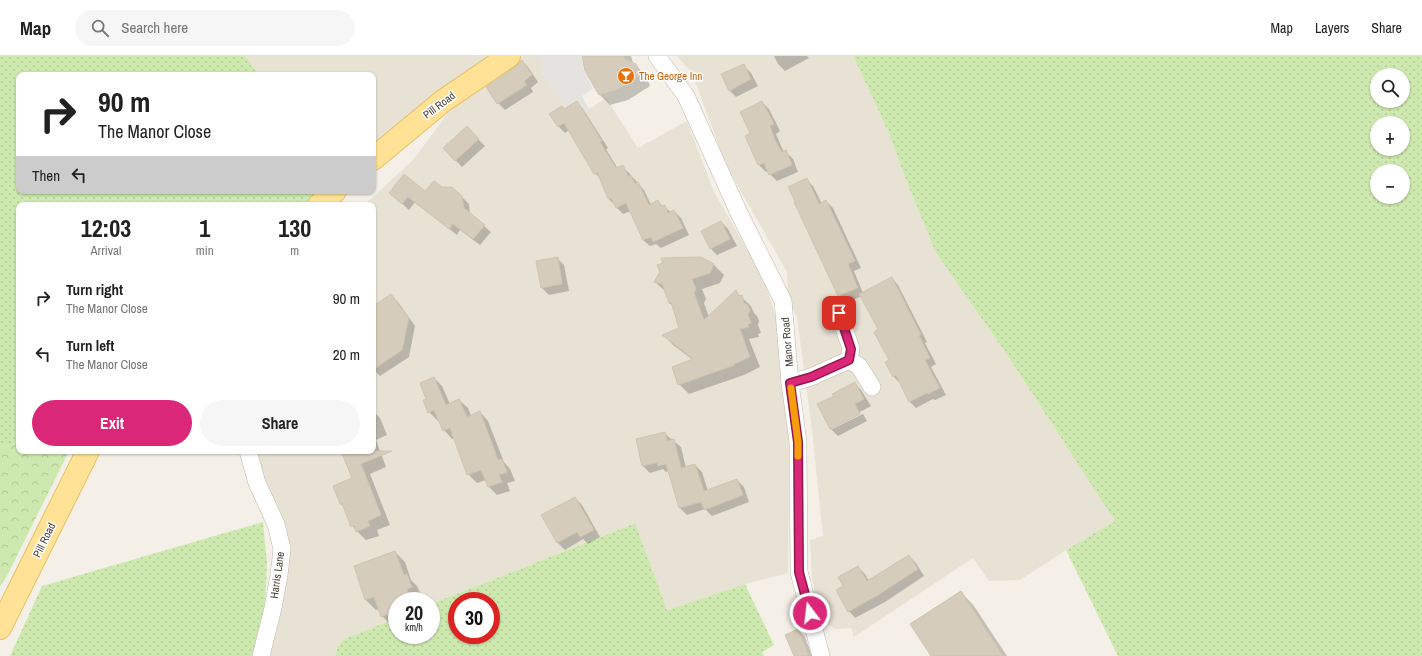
<!DOCTYPE html>
<meta charset="utf-8">
<style>
:root{--surface:#fff;--page:#f6f6f6;--text:#222;--muted:#767676;--line:#e0e0e0;--accent:#db2777}
body{margin:0;font-family:"Archivo Narrow",sans-serif;background:var(--page);color:var(--text);height:100vh;display:flex;flex-direction:column;font-size:15px;white-space:nowrap}
*{box-sizing:border-box;margin:0}
p{font-size:13px;color:var(--muted)}
.icon{flex:none;width:22px;height:22px;fill:none;stroke:currentColor;stroke-width:2;stroke-linecap:round;stroke-linejoin:round}
.map{position:relative;flex:1;overflow:hidden}
.sheet{position:absolute;left:16px;top:146px;width:360px;height:252px;display:flex;flex-direction:column;background:var(--surface);border-radius:8px;box-shadow:0 1px 3px #0004}
.sheet>*{flex:none}
.guide{position:absolute;left:16px;top:16px;width:360px;height:122px;border-radius:8px;box-shadow:0 1px 3px #0004;background:#fff;color:var(--text);overflow:hidden}
.tools{position:absolute;left:1370px;top:12px;display:grid;gap:8px}
.tools a{display:grid;place-items:center;width:40px;height:40px;border-radius:50%;background:var(--surface);box-shadow:0 1px 3px #0004;font-size:20px}
.speed{position:absolute;left:388px;top:536px;display:flex;gap:8px;font-size:20px;font-weight:700;text-align:center}
.speed>*{display:grid;place-content:center;width:52px;height:52px;border-radius:50%;background:var(--surface);box-shadow:0 1px 3px #0004;line-height:1}
.speed small{font-size:10px;font-weight:400}
.speed .limit{border:6px solid #d22;background:#fff;color:#111}
.pin{position:absolute;display:grid;place-items:center;width:34px;height:34px;color:#fff;margin:-17px;border-radius:8px;box-shadow:0 2px 6px #0006}
.me{position:absolute;width:44px;margin:-22px;rotate:345deg;stroke-linejoin:round;filter:drop-shadow(0 0 3px #0008)}
.turn{display:flex;align-items:center;gap:14px;height:84px;padding:0 16px;font-size:18px}
.turn .icon{width:52px;height:52px;stroke-width:2.5}
.turn b{display:block;font-size:28px;line-height:34px}
.then{display:flex;align-items:center;height:38px;padding:0 16px;background:#0003;gap:8px;font-size:15px}
.eta{display:flex;justify-content:space-evenly;align-items:center;height:68px;text-align:center}
.eta b{font-size:24px;font-weight:800;line-height:28px}
.primary-button{display:flex;gap:8px;margin-top:auto;padding:8px 16px}
.primary-button a{flex:1;height:46px;border-radius:24px;background:var(--accent);color:#fff;font-size:16px;font-weight:800;line-height:46px;text-align:center}
.primary-button a+a{background:var(--page);color:var(--text)}
ul{padding:0;list-style:none}
li{display:flex;align-items:center;gap:12px;height:56px;padding:0 16px}
li div{flex:1}
li b{display:block;font-size:15px}
li em{font-style:normal}
header{display:flex;align-items:center;gap:24px;box-sizing:border-box;height:56px;padding:0 20px;background:var(--surface);border-bottom:1px solid var(--line)}
header strong{font-size:19px}
nav{display:flex;gap:22px;margin-inline-start:auto;font-size:14px}
.search{width:280px;height:36px;background:var(--page);display:flex;align-items:center;gap:10px;box-sizing:border-box;padding:0 14px;border-radius:22px;color:var(--muted);font-size:15px}
.map>svg:first-child{display:block}
.residential{fill:#e8e2d5}
.grass{fill:url(#grass-dots);fill-rule:evenodd}
.forest{fill:url(#forest-crowns)}
.parking{fill:#e5e3df}
.shadow{fill:#0003}
.building{fill:#d6ccbc;stroke:#d1c4af}
.lines{fill:none;stroke-linecap:round;stroke-linejoin:round}
.minor-casing{stroke:#c0b8a9;stroke-width:18}
.major-casing{stroke:#e7c062;stroke-width:24}
.minor{stroke:#fff;stroke-width:17}
.major{stroke:#ffe295;stroke-width:22}
.route-casing{stroke:#8e194d;stroke-width:10}
.route{stroke:#db2777;stroke-width:7}
.slow{stroke:#f59e0b;stroke-width:7}
.labels{text-anchor:middle;stroke-width:3;stroke-linejoin:round;paint-order:stroke}
.food-label{font-size:11px;fill:#c56008;stroke:#fff;text-anchor:start}
.street-label{font-size:11px;fill:#474036;stroke:#fff}
</style>
<header>
<strong>Map</strong>
<div class="search"><svg class="icon" aria-label="search" viewBox="0 0 24 24"><circle cx="10" cy="10" r="6"/><path d="M15 15l6 6"/></svg>Search here</div>
<nav><a>Map</a><a>Layers</a><a>Share</a></nav>
</header>
<div class="map">
<svg width="1422" height="600" viewBox="0 0 1422 600">
<defs>
<pattern id="grass-dots" width="8" height="8" patternUnits="userSpaceOnUse"><rect width="8" height="8" fill="#cee9af"/><path d="M2 2h.1M6 6h.1" fill="none" stroke="#b2c997" stroke-width="1.8" stroke-linecap="round"/></pattern>
<pattern id="forest-crowns" width="20" height="18" patternUnits="userSpaceOnUse"><rect width="20" height="18" fill="#cee9af"/><path d="M2 6a3 3 0 1 1 6 0M12 15a3 3 0 1 1 6 0" fill="none" stroke="#b2c997"/></pattern>
</defs>
<rect width="100%" height="100%" fill="#f4f0e7"/>
<g class="residential">
<path d="M 245,0 L 498,0 L 373,92 L 373,19 L 259,19 Z"/>
<path d="M 523,0 L 541,0 L 541,15 L 574,63 L 606,42 L 638,92 L 687,65 L 714,136 L 763,221 L 779,271 L 789,384 L 788,517 L 745,528 L 667,554 L 634,467 L 431,548 L 431,545 L 397,545 L 397,562 L 344,583 L 337,591 L 336,600 L 266,600 L 284,509 L 253,395 L 373,395 L 373,149 L 364,149 L 413,104 L 448,57 L 478,32 Z"/>
<path d="M 677,0 L 853,0 L 888,75 L 909,132 L 936,197 L 1007,299 L 1115,465 L 1066,494 L 1020,524 L 989,525 L 973,502 L 854,581 L 851,572 L 836,573 L 827,568 L 819,549 L 812,522 L 810,484 L 823,480 L 812,374 L 797,261 L 788,245 L 787,216 L 726,109 L 692,17 Z"/>
</g>
<g class="grass">
<path d="M 0,0 L 245,0 L 259,19 L 19,19 L 19,135 L 322,135 L 306,149 L 19,149 L 19,385 L 16,387 L 0,391 Z"/>
<path d="M 853,0 L 1422,0 L 1422,600 L 1118,600 L 1066,494 L 1115,465 L 1007,299 L 936,197 L 909,132 L 888,75 ZM 1377,19 L 1403,19 L 1403,45 L 1377,45 ZM 1377,67 L 1403,67 L 1403,93 L 1377,93 ZM 1377,115 L 1403,115 L 1403,141 L 1377,141 Z"/>
<path d="M 263,466 L 267,507 L 265,552 L 253,600 L 10,600 L 42,530 Z"/>
<path d="M 635,467 L 667,554 L 745,528 L 774,589 L 762,596 L 764,600 L 336,600 L 337,591 L 344,583 L 397,562 L 397,579 L 431,579 L 431,548 ZM 457,545 L 491,545 L 491,579 L 457,579 Z"/>
</g>
<path class="forest" d="M 19,385 L 19,395 L 69,395 L 7,520 L 0,530 L 0,391 L 16,387 Z"/>
<path class="parking" d="M 541,0 L 581,0 L 584,15 L 593,33 L 582,40 L 589,53 L 574,63 L 541,15 Z"/>
<g class="shadow">
<path d="M 583,0 L 631,0 L 633,7 L 646,19 L 650,30 L 628,44 L 610,49 L 600,39 Z"/>
<path d="M 774,0 L 807,0 L 809,2 L 785,15 L 778,8 Z"/>
<path d="M 521,4 L 528,11 L 538,26 L 531,32 L 533,36 L 505,54 L 498,47 L 487,31 L 517,11 Z"/>
<path d="M 744,10 L 751,17 L 758,30 L 736,41 L 729,34 Z"/>
<path d="M 577,46 L 583,53 L 608,92 L 606,93 L 618,113 L 622,110 L 629,117 L 644,134 L 651,149 L 658,146 L 671,156 L 674,155 L 681,162 L 689,179 L 661,192 L 656,188 L 650,190 L 643,184 L 631,155 L 623,158 L 617,152 L 609,143 L 601,123 L 595,117 L 569,74 L 565,77 L 558,70 L 564,54 Z"/>
<path d="M 762,46 L 769,53 L 780,75 L 776,78 L 782,92 L 784,96 L 786,96 L 793,103 L 798,116 L 777,125 L 770,118 L 768,114 L 766,116 L 759,109 L 751,78 Z"/>
<path d="M 474,79 L 485,90 L 462,111 L 444,92 Z"/>
<path d="M 806,123 L 813,130 L 822,148 L 826,145 L 833,152 L 861,212 L 854,215 L 863,237 L 892,222 L 898,229 L 927,286 L 925,287 L 936,308 L 931,311 L 946,339 L 935,344 L 933,343 L 916,352 L 909,345 L 900,327 L 893,320 L 891,305 L 880,273 L 862,240 L 846,247 L 839,240 L 795,146 Z"/>
<path d="M 442,132 L 462,141 L 469,148 L 470,158 L 491,176 L 480,189 L 460,174 L 457,179 L 415,146 L 409,154 L 397,143 Z"/>
<path d="M 721,166 L 728,173 L 737,190 L 717,199 L 710,192 Z"/>
<path d="M 557,202 L 564,209 L 569,235 L 549,239 L 542,232 Z"/>
<path d="M 701,202 L 714,209 L 724,219 L 720,227 L 702,233 L 706,243 L 704,247 L 709,261 L 736,236 L 751,250 L 754,257 L 757,260 L 759,265 L 758,269 L 761,277 L 758,278 L 759,281 L 749,283 L 760,311 L 744,319 L 689,338 L 679,328 L 693,304 L 673,289 L 664,279 L 681,272 L 673,250 L 669,247 L 665,235 L 655,226 Z"/>
<path d="M 391,240 L 398,246 L 415,270 L 409,301 L 380,320 L 373,313 L 373,251 Z"/>
<path d="M 434,322 L 442,330 L 450,348 L 459,344 L 468,352 L 471,360 L 480,356 L 488,365 L 504,406 L 510,413 L 515,425 L 507,427 L 510,435 L 497,439 L 489,431 L 486,424 L 477,427 L 468,418 L 455,382 L 452,383 L 444,374 L 440,364 L 438,365 L 429,356 L 428,343 Z"/>
<path d="M 854,327 L 861,334 L 871,350 L 832,371 L 832,373 L 863,358 L 867,365 L 838,380 L 831,373 L 819,348 L 835,340 Z"/>
<path d="M 373,355 L 380,362 L 387,379 L 376,384 L 386,411 L 370,418 L 390,469 L 377,474 L 379,480 L 366,484 L 352,470 L 345,452 L 341,448 L 353,423 L 342,395 L 373,395 Z"/>
<path d="M 664,377 L 681,391 L 686,412 L 695,409 L 702,416 L 708,435 L 737,424 L 744,431 L 749,446 L 712,460 L 705,453 L 687,459 L 680,452 L 669,415 L 666,416 L 663,413 L 650,417 L 643,410 Z"/>
<path d="M 575,442 L 582,449 L 600,481 L 588,488 L 583,483 L 565,494 L 558,487 L 543,460 Z"/>
<path d="M 395,496 L 405,506 L 411,524 L 417,530 L 422,541 L 417,543 L 417,545 L 397,545 L 397,569 L 392,570 L 382,560 L 379,553 L 376,554 L 365,543 Z"/>
<path d="M 909,500 L 916,507 L 924,520 L 885,546 L 855,562 L 849,555 L 845,530 L 858,511 L 865,518 L 869,525 Z"/>
<path d="M 961,536 L 974,550 L 1007,600 L 932,600 Z"/>
<path d="M 798,574 L 805,581 L 812,600 L 795,600 Z"/>
</g>
<g class="building">
<path d="M 582,0 L 624,0 L 625,3 L 636,8 L 641,19 L 617,34 L 599,39 L 585,15 Z"/>
<path d="M 522,4 L 532,19 L 524,25 L 527,29 L 497,48 L 486,31 L 516,10 Z"/>
<path d="M 744,8 L 751,23 L 729,35 L 721,18 Z"/>
<path d="M 577,45 L 602,85 L 600,86 L 616,112 L 623,109 L 628,120 L 631,119 L 635,128 L 638,126 L 649,149 L 658,144 L 661,150 L 665,149 L 668,157 L 674,154 L 683,172 L 653,186 L 651,181 L 643,184 L 626,147 L 616,152 L 611,142 L 608,143 L 597,116 L 594,118 L 564,67 L 558,71 L 549,58 L 562,50 L 564,53 Z"/>
<path d="M 762,45 L 774,68 L 770,70 L 775,84 L 782,96 L 786,94 L 792,109 L 769,119 L 764,107 L 758,109 L 745,80 L 750,77 L 740,56 Z"/>
<path d="M 467,70 L 479,83 L 455,105 L 443,92 Z"/>
<path d="M 404,118 L 425,135 L 434,125 L 442,131 L 452,131 L 462,140 L 464,152 L 485,169 L 473,183 L 453,168 L 449,173 L 408,141 L 402,148 L 389,137 Z"/>
<path d="M 807,122 L 819,148 L 826,144 L 855,205 L 848,208 L 858,232 L 838,240 L 794,146 L 795,145 L 788,131 Z"/>
<path d="M 721,165 L 730,183 L 710,193 L 701,175 Z"/>
<path d="M 558,201 L 562,228 L 541,232 L 536,205 Z"/>
<path d="M 701,201 L 714,208 L 710,217 L 692,223 L 696,233 L 694,237 L 704,264 L 736,234 L 739,240 L 742,239 L 744,247 L 748,249 L 750,255 L 748,258 L 751,267 L 748,268 L 749,271 L 740,273 L 750,301 L 734,308 L 735,309 L 678,329 L 672,311 L 693,303 L 662,279 L 679,272 L 671,246 L 669,247 L 662,228 L 654,226 L 660,216 L 657,209 L 663,207 L 661,202 Z"/>
<path d="M 892,221 L 921,279 L 919,280 L 930,302 L 925,304 L 940,332 L 928,338 L 927,337 L 909,346 L 896,319 L 893,321 L 885,306 L 889,304 L 874,276 L 878,273 L 859,238 Z"/>
<path d="M 391,238 L 409,262 L 402,294 L 373,314 L 373,250 Z"/>
<path d="M 434,321 L 446,349 L 459,343 L 467,361 L 480,355 L 498,404 L 502,403 L 507,416 L 499,419 L 502,426 L 488,431 L 481,414 L 467,419 L 450,372 L 443,375 L 434,354 L 428,357 L 423,344 L 426,343 L 420,327 Z"/>
<path d="M 855,326 L 864,343 L 855,348 L 860,358 L 830,373 L 817,348 L 834,340 L 832,338 Z"/>
<path d="M 665,376 L 667,385 L 674,383 L 681,412 L 695,408 L 704,435 L 737,423 L 743,439 L 704,454 L 701,446 L 679,452 L 666,408 L 658,410 L 657,407 L 642,410 L 636,383 Z"/>
<path d="M 341,395 L 392,395 L 361,408 L 381,459 L 368,465 L 370,470 L 356,476 L 354,470 L 351,471 L 342,447 L 340,448 L 333,430 L 352,422 Z"/>
<path d="M 575,441 L 594,474 L 580,481 L 577,476 L 557,487 L 541,459 Z"/>
<path d="M 395,495 L 404,519 L 407,518 L 412,531 L 407,533 L 411,545 L 397,545 L 397,555 L 381,561 L 374,541 L 365,544 L 354,510 Z"/>
<path d="M 909,499 L 918,513 L 878,539 L 848,556 L 836,534 L 843,530 L 838,521 L 858,510 L 867,525 Z"/>
<path d="M 961,535 L 1003,600 L 931,600 L 910,568 Z"/>
<path d="M 798,573 L 809,600 L 794,600 L 785,579 Z"/>
</g>
<g class="lines">
<g class="minor-casing">
<g id="minor">
<path d="M 657,0 L 686,40 L 739,157 L 783,245 L 790,327 L 798,386 L 799,516 L 821,600"/>
<path d="M 839,257 L 851,293 L 849,304 L 859,310 L 872,331"/>
<path d="M 790,327 L 811,321 L 849,304"/>
<path d="M 248,395 L 257,427 L 276,468 L 282,493 L 279,519 L 273,552 L 261,600"/>
</g>
</g>
<g class="major-casing">
<g id="major">
<path d="M 373,103 L 443,45 L 509,0"/>
<path d="M 319,149 L 335,135"/>
<path d="M 0,572 L 88,395"/>
</g>
</g>
<use href="#minor" class="minor"/>
<use href="#major" class="major"/>
</g>
<g class="lines">
<g class="route-casing">
<path id="route" d="M 810,557 L 799,516 L 798,386 L 790,327 L 811,321 L 849,304 L 851,293 L 839,257"/>
</g>
<use href="#route" class="route"/>
<path class="slow" d="M 791,332 L 798,386 L 798,400"/>
</g>
<defs>
<g id="bar-disc" transform="scale(0.9)"><circle r="9.5" fill="#e8710a" stroke="#fff"/><path d="M-6-5H6L.8 .8V4.5H3.5V6h-7V4.5H-.8V.8Z" fill="#fff"/></g>
</defs>
<g fill-rule="evenodd">
<use href="#bar-disc" x="626" y="20"/>
</g>
<g class="labels">
<g class="food-label">
<text x="639" y="24">The George Inn</text>
</g>
<g class="street-label">
<text transform="translate(439 49) rotate(-37)" y="4">Pill Road</text>
<text transform="translate(787 286) rotate(-95)" y="4">Manor Road</text>
<text transform="translate(44 484) rotate(-64)" y="4">Pill Road</text>
<text transform="translate(277 519) rotate(-82)" y="4">Harris Lane</text>
</g>
</g>
</svg>
<div class="tools">
<a><svg class="icon" aria-label="search" viewBox="0 0 24 24"><circle cx="10" cy="10" r="6"/><path d="M15 15l6 6"/></svg></a>
<a>+</a>
<a>−</a>
</div>
<div class="speed"><div>20<small>km/h</small></div><div class="limit">30</div></div>
<div class="pin" style="left:839px;top:257px;background:#d93025"><svg class="icon" aria-label="arrive" viewBox="0 0 24 24"><path d="M6 21V4h12l-3 4 3 4H6"/></svg></div>
<svg class="me" style="left:810px;top:557px" viewBox="-20 -20 40 40"><circle r="17" fill="#db2777" stroke="#fff" stroke-width="3"/><path d="M0-11L8 9 0 5-8 9z" fill="#fff"/></svg>
<div class="guide">
<div class="turn"><svg class="icon" aria-label="right" viewBox="0 0 24 24"><path d="M7 20v-9h11M14 6l5 5-5 5"/></svg><div><b>90 m</b>The Manor Close</div></div>
<div class="then">Then<svg class="icon" aria-label="left" viewBox="0 0 24 24"><path d="M17 20v-9H6M10 6l-5 5 5 5"/></svg></div>
</div>
<section class="sheet">
<div class="eta">
<div><b>12:03</b><p>Arrival</p></div>
<div><b>1</b><p>min</p></div>
<div><b>130</b><p>m</p></div>
</div>
<ul>
<li><svg class="icon" aria-label="right" viewBox="0 0 24 24"><path d="M7 20v-9h11M14 6l5 5-5 5"/></svg><div><b>Turn right</b><p>The Manor Close</p></div><em>90 m</em></li>
<li><svg class="icon" aria-label="left" viewBox="0 0 24 24"><path d="M17 20v-9H6M10 6l-5 5 5 5"/></svg><div><b>Turn left</b><p>The Manor Close</p></div><em>20 m</em></li>
</ul>
<div class="primary-button"><a>Exit</a><a>Share</a></div>
</section>
</div>
